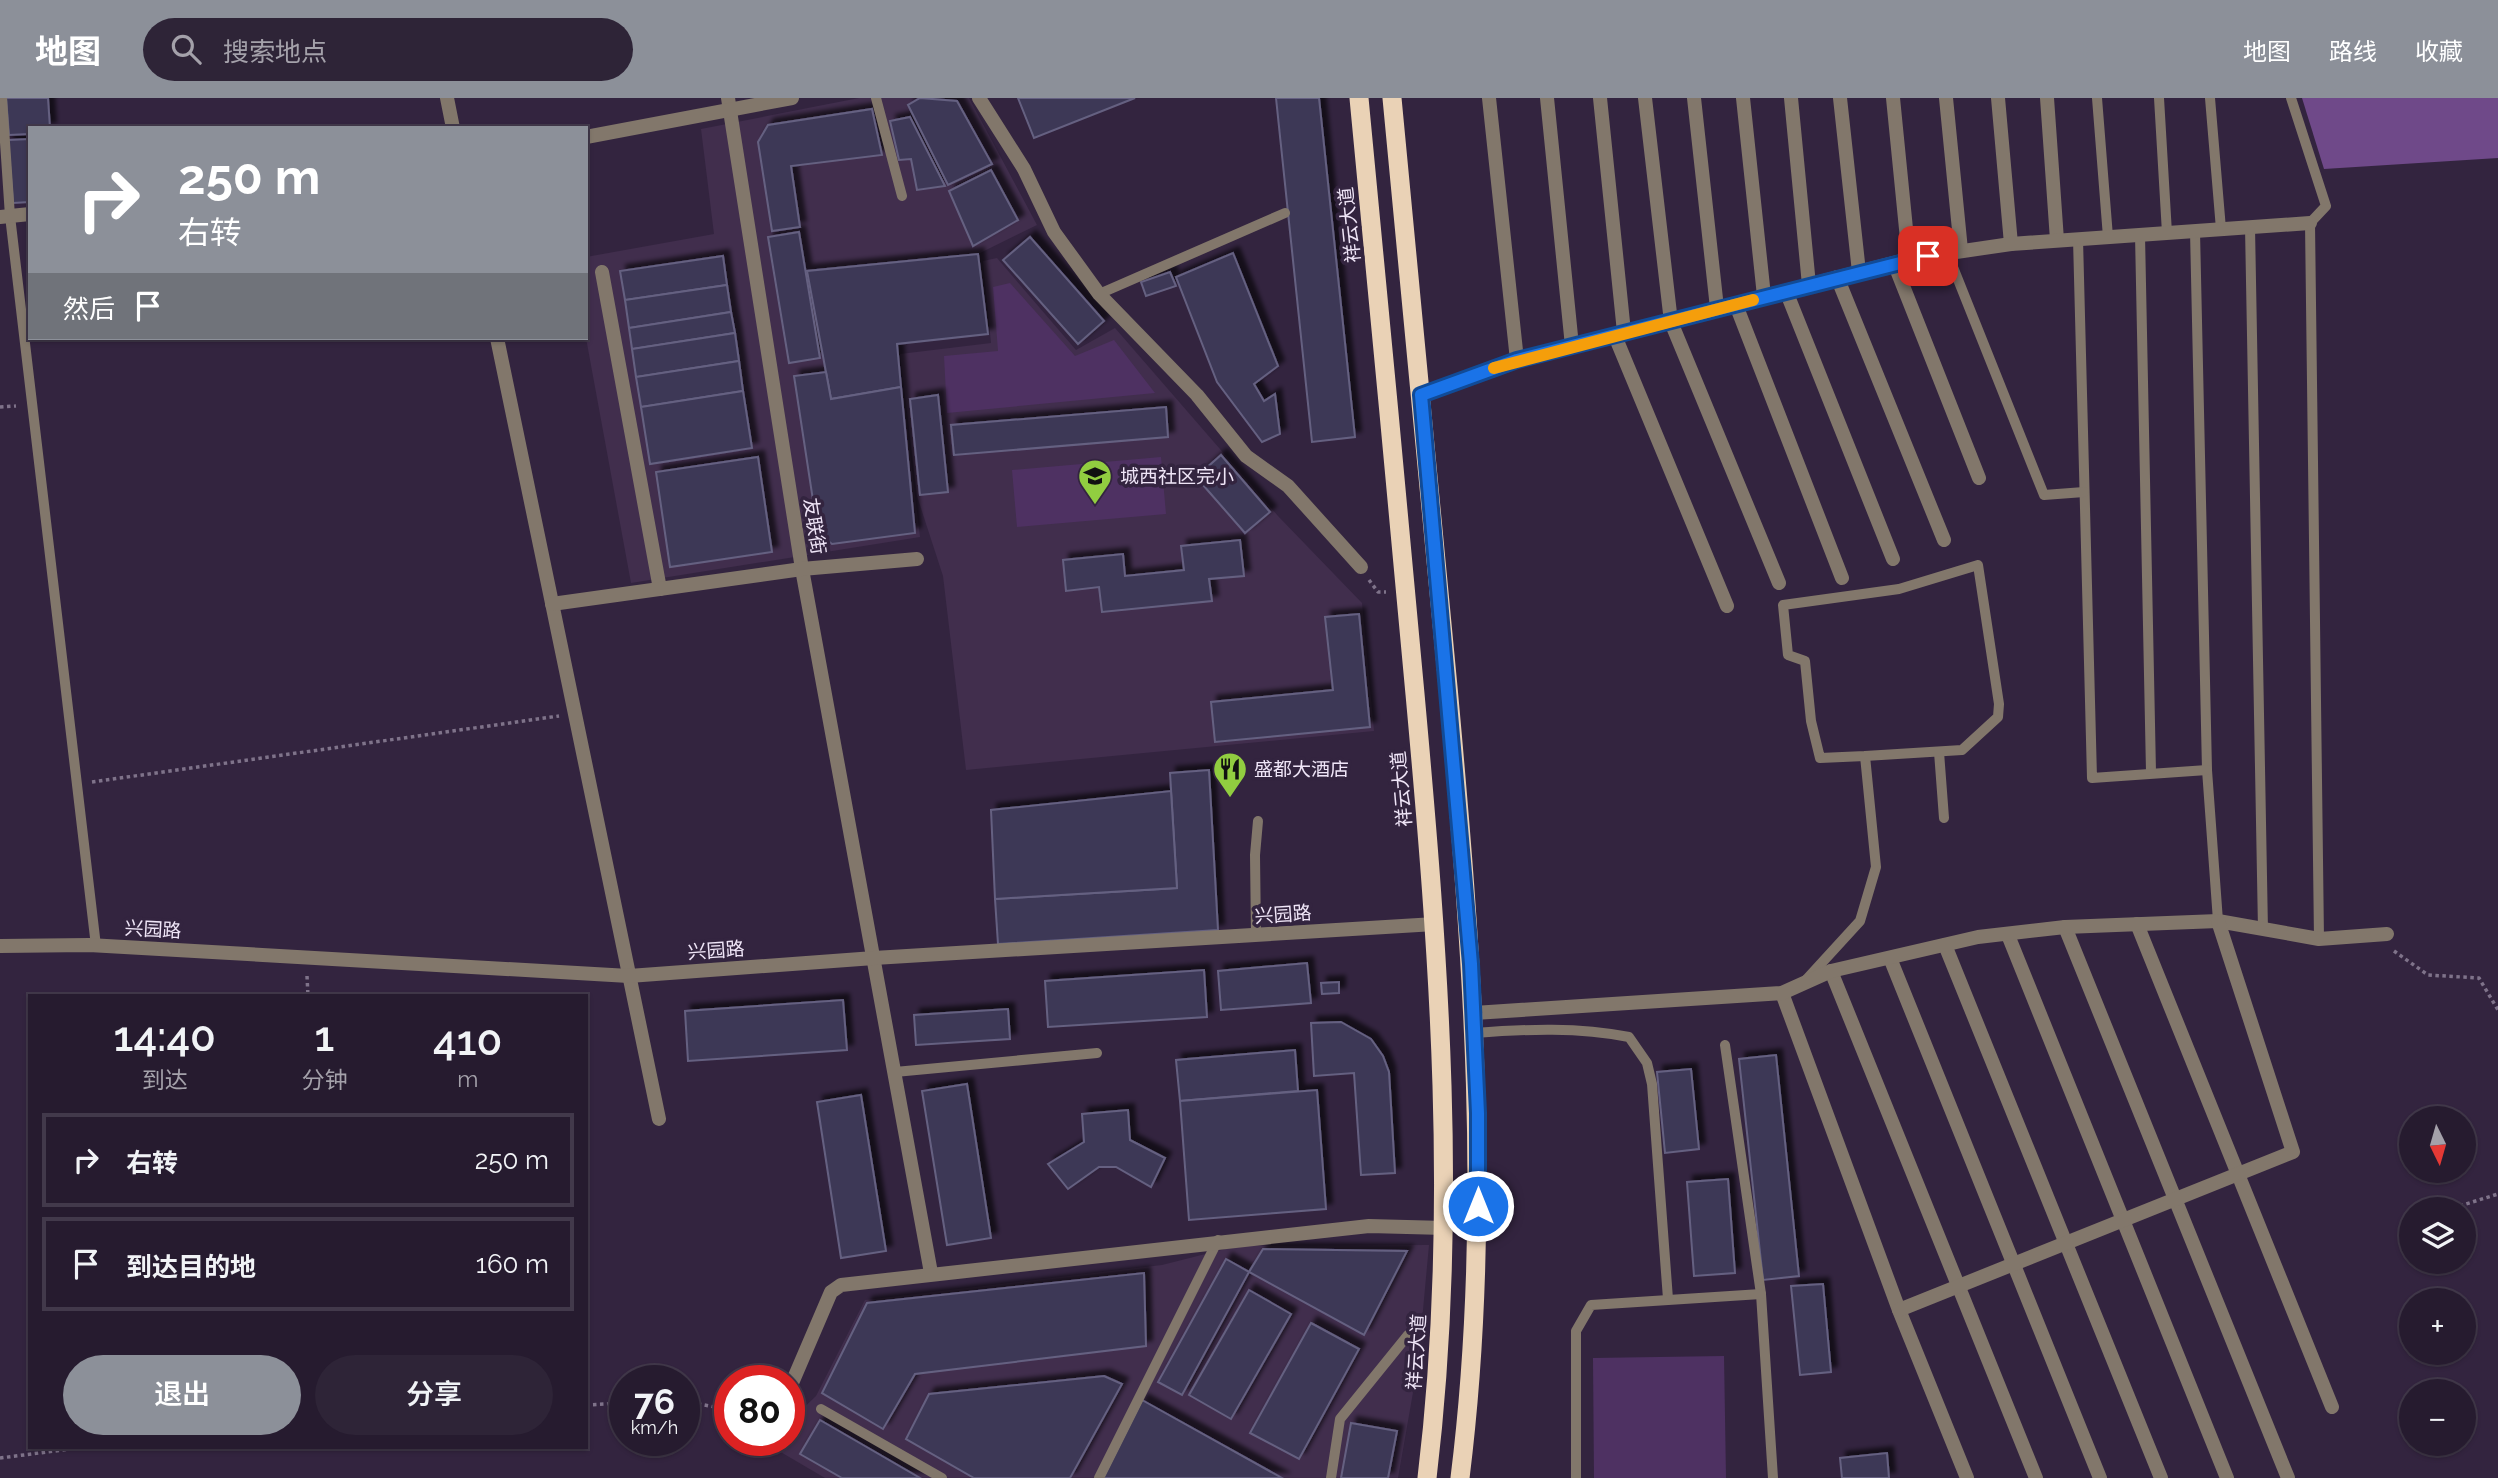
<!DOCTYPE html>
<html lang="zh">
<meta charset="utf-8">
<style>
:root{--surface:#261b2f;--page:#2e2437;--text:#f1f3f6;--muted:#a4a1aa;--line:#42394b;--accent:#8c9099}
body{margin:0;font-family:Raleway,"Noto Sans SC",sans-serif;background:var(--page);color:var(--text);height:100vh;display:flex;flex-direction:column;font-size:26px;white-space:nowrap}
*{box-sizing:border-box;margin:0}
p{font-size:23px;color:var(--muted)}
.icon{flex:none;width:38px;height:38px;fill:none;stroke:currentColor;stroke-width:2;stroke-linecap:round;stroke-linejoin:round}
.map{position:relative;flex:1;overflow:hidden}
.sheet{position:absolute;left:28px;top:896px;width:560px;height:455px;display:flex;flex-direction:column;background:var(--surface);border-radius:0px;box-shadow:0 2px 5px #0004,0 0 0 2px var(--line)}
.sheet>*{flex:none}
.hud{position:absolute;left:28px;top:28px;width:560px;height:214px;border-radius:0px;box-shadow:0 2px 5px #0004,0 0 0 2px var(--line);background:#8c9099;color:#fff;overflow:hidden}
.needle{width:46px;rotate:175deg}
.buttons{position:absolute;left:2399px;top:1008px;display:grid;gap:14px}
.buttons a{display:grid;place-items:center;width:77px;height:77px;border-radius:50%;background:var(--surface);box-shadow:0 2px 5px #0004,0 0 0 2px var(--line);font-size:35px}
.speed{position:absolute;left:609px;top:1267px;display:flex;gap:14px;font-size:35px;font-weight:700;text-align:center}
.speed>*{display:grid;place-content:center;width:91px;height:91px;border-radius:50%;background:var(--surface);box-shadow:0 2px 5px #0004,0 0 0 2px var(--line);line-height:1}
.speed small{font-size:18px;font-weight:400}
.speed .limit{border:10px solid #d22;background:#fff;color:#111}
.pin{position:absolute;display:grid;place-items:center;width:60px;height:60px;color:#fff;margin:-30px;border-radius:14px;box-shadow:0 4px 10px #0006}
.me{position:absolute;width:77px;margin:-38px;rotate:0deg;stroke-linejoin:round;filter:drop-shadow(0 0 5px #0008)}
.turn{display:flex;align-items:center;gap:24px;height:147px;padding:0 35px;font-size:32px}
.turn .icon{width:91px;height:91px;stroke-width:2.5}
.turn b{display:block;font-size:49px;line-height:60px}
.then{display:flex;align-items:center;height:66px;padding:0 35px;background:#0003;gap:14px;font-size:26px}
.eta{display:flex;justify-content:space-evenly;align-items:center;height:119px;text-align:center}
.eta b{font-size:42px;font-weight:600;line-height:49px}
.primary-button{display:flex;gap:14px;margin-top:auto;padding:14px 35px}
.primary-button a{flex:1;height:80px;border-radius:42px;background:var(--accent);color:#fff;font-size:28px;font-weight:600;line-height:80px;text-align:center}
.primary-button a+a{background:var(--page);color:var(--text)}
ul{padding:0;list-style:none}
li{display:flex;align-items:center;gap:21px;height:94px;margin:0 14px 10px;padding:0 21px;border:4px solid var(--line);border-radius:0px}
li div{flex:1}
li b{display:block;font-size:26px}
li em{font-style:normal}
header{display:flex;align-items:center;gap:42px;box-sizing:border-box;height:98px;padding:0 35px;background:var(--accent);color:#fff}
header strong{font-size:33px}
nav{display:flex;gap:38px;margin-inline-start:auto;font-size:24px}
.search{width:490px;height:63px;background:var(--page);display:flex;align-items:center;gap:18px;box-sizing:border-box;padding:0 24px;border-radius:38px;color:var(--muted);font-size:26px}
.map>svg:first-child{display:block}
.built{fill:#412e4d}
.green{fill:#4e3162}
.forest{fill:#6f4989}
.building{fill:#3d3957;stroke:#656181;stroke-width:2;filter:url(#shadow)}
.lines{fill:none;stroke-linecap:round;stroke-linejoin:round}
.path{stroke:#7f738a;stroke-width:3.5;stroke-dasharray:3.5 3.5;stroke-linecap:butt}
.service{stroke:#82776b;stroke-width:10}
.minor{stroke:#82776b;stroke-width:14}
.trunk{stroke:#ead2b6;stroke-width:19}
.route-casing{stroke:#114b97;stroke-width:18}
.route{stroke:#1a73e8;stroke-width:12}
.slow{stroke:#f59e0b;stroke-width:12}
.labels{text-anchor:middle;stroke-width:7;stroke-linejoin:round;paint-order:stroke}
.street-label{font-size:19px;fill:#efe5f7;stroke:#33243f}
.poi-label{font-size:19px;fill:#efe5f7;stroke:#33243f;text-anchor:start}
</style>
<header>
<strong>地图</strong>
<div class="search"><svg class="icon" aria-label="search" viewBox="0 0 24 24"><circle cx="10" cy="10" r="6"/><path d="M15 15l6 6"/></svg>搜索地点</div>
<nav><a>地图</a><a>路线</a><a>收藏</a></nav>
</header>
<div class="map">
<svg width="2498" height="1380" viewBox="0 0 2498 1380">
<defs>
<filter id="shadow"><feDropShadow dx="6" dy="-6" stdDeviation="2" flood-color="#0009"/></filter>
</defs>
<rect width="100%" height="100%" fill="#33243f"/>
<g class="built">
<path d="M 859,0 L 969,0 L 1037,127 L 978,156 L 988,236 L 897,246 L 920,439 L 631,485 L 586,240 L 586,159 L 714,136 L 701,31 Z"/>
<path d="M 997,160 L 1076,252 L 1115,230 L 1278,418 L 1362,505 L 1374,633 L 966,672 L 943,478 L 917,398 L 900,256 L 991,245 L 983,163 Z"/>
<path d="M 1429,1147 L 1418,1266 L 1398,1380 L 825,1380 L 767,1346 L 771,1342 L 789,1342 L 789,1324 L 816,1298 L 865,1202 L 1162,1167 L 1237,1148 Z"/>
</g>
<g class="green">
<path d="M 1010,185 L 1075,258 L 1114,242 L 1155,295 L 947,315 L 944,258 L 998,253 L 993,189 Z"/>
<path d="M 1161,359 L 1166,416 L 1017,429 L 1012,372 Z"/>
<path d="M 1724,1258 L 1726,1380 L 1594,1380 L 1593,1260 Z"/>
</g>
<path class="forest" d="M 2302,0 L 2498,0 L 2498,60 L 2324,71 Z"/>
<g class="building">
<path d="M 6,0 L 48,0 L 50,30 L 30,30 L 30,36 L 9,37 Z"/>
<path d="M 920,0 L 957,3 L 992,66 L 948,87 L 908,7 Z"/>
<path d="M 1018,0 L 1135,0 L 1034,40 Z"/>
<path d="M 1276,0 L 1319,0 L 1355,339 L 1312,344 Z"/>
<path d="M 872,11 L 882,57 L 791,68 L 800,129 L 772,133 L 758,44 L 768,27 Z"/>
<path d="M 910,19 L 945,88 L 917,92 L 911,61 L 899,62 L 890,23 Z"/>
<path d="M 30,41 L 30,104 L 13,105 L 8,42 Z"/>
<path d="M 991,72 L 1018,122 L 973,148 L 949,93 Z"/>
<path d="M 799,134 L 820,260 L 789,265 L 768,139 Z"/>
<path d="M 1030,139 L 1104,223 L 1078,246 L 1003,162 Z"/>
<path d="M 1233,155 L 1278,268 L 1254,286 L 1264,303 L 1275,296 L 1280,336 L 1262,344 L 1217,284 L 1176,179 Z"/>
<path d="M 978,156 L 988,236 L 897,246 L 901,289 L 831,301 L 807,173 Z"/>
<path d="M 723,158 L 727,187 L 625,202 L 620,173 Z"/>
<path d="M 1170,174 L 1176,188 L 1146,198 L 1141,184 Z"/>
<path d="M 727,187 L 731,214 L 629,230 L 625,202 Z"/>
<path d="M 731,214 L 735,235 L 632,251 L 629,230 Z"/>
<path d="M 735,235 L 739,263 L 636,279 L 632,251 Z"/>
<path d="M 739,263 L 743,293 L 641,309 L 636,279 Z"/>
<path d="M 826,274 L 831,301 L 901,289 L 915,435 L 832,446 L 818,435 L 794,278 Z"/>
<path d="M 743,293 L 752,350 L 650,366 L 641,309 Z"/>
<path d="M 938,297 L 948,394 L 920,397 L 910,301 Z"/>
<path d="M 1166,309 L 1168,339 L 954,357 L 951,327 Z"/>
<path d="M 1221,357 L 1270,414 L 1245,435 L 1196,379 Z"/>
<path d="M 758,359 L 772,454 L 670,469 L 656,374 Z"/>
<path d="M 1240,442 L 1244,478 L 1209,481 L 1212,503 L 1102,514 L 1099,489 L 1066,493 L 1063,462 L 1123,456 L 1125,478 L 1184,472 L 1181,448 Z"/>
<path d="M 1359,516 L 1370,629 L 1215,644 L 1211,604 L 1333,592 L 1325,519 Z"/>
<path d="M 1209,672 L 1218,832 L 998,846 L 995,801 L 1177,790 L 1170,675 Z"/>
<path d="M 1171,693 L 1177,790 L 995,801 L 991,712 Z"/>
<path d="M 1307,865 L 1311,905 L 1221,912 L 1218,873 Z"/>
<path d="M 1204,872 L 1207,919 L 1048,929 L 1045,883 Z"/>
<path d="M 1339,884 L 1339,895 L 1322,896 L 1321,885 Z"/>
<path d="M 843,902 L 847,952 L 688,963 L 685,913 Z"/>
<path d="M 1008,911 L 1010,941 L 916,947 L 914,917 Z"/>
<path d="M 1341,924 L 1371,941 L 1383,958 L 1389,974 L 1395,1075 L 1361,1077 L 1354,975 L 1314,978 L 1311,925 Z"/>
<path d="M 1295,952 L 1298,993 L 1180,1003 L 1176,962 Z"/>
<path d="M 1776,957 L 1799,1178 L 1763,1182 L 1739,961 Z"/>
<path d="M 1691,971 L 1699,1051 L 1665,1055 L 1657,974 Z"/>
<path d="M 967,986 L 991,1140 L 947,1147 L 922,993 Z"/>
<path d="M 1317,992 L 1326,1111 L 1189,1122 L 1180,1003 Z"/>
<path d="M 861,997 L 886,1153 L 841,1160 L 817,1004 Z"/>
<path d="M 1128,1012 L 1130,1042 L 1165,1060 L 1151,1089 L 1116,1069 L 1099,1069 L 1068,1091 L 1048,1066 L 1084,1044 L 1082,1016 Z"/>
<path d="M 1728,1081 L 1735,1175 L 1694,1178 L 1687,1084 Z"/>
<path d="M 1263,1151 L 1407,1153 L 1364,1237 L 1249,1174 Z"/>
<path d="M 1226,1161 L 1249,1174 L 1182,1297 L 1158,1284 Z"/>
<path d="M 1144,1175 L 1146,1248 L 915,1276 L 883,1331 L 822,1295 L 867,1205 Z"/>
<path d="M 1823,1186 L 1831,1274 L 1800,1277 L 1791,1188 Z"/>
<path d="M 1249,1192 L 1291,1216 L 1231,1321 L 1189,1297 Z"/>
<path d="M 1311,1225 L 1359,1251 L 1299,1361 L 1250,1335 Z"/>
<path d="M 1104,1278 L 1122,1286 L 1070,1380 L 974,1380 L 906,1341 L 929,1296 Z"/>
<path d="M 1142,1302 L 1282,1380 L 1103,1380 Z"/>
<path d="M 820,1322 L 920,1380 L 842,1380 L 800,1356 Z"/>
<path d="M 1351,1325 L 1397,1333 L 1388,1380 L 1341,1380 Z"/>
<path d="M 1887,1355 L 1889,1380 L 1842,1380 L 1840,1360 Z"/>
</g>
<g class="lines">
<g class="path">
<path d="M 0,309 L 16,308"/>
<path d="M 1369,482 L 1378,494 L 1386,494"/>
<path d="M 92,684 L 559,618"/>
<path d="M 2394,853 L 2428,877 L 2479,880 L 2498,912"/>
<path d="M 307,878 L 308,898"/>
<path d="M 2453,1110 L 2498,1096"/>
<path d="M 684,1303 L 730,1312"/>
<path d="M 586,1307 L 625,1305"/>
<path d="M 0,1360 L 86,1349"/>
</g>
<g class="service">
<path d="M 2,0 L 10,118 L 96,848"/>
<path d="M 876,0 L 902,98"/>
<path d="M 2097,0 L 2108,139"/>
<path d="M 2159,0 L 2167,135"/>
<path d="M 2210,0 L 2221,131"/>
<path d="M 2291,0 L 2326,108 L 2310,125 L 2319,841"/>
<path d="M 2250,129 L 2263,832"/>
<path d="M 2195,133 L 2207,672 L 2218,823"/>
<path d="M 2140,137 L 2151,674"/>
<path d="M 2078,141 L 2092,680 L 2207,672"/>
<path d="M 1947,154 L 2044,397 L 2084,394"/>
<path d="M 1099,196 L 1285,115"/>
<path d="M 1939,654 L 1944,720"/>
<path d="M 1256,837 L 1255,757 L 1258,723"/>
<path d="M 1806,882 L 1860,823 L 1876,769 L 1865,658 L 1962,652 L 1998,619 L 1999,606 L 1978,467 L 1899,491 L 1783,507 L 1788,557 L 1805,563 L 1811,623 L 1820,660 L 1865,658"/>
<path d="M 1475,935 C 1527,931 1578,929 1629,939 L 1647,965 L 1652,986 L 1668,1201"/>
<path d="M 1725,947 L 1761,1196 L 1773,1380"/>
<path d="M 895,974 L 1097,955"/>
<path d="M 821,1311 L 942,1380"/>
<path d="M 1099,1380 L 1218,1142"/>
<path d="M 1331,1380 L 1340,1321 L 1408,1237"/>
<path d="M 1576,1380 L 1576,1233 L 1591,1207 L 1761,1196"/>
</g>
<g class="minor">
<path d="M 447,0 L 453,30"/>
<path d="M 728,0 L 802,471 L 931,1175"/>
<path d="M 979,0 L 1024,71 L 1054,134 L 1099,196 L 1197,297 L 1246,358 L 1288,388 L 1361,469"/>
<path d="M 1489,0 L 1517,262"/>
<path d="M 1547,0 L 1572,248"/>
<path d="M 1600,0 L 1624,234"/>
<path d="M 1645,0 L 1671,224 L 1779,485"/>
<path d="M 1694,0 L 1717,210"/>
<path d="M 1743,0 L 1764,198"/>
<path d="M 1791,0 L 1809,187"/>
<path d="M 1840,0 L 1859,174"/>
<path d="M 1893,0 L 1909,161"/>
<path d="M 1946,0 L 1961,152"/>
<path d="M 1998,0 L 2011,146"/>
<path d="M 2047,0 L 2057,142"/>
<path d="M 586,39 L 792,0"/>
<path d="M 0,119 L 30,116"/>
<path d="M 1894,165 L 1979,380"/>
<path d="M 602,174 L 660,491"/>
<path d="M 1837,179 L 1944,442"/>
<path d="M 1786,193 L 1893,461"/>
<path d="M 1736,207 L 1842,480"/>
<path d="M 1615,238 L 1727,508"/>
<path d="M 497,240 L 659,1021"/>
<path d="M 1421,297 L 1517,262 L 1909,161 L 2011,146 L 2310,125"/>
<path d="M 552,506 L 802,471 L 917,461"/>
<path d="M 2137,826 L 2332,1309"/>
<path d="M 2065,829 L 2288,1380"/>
<path d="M 2008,837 L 2227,1380"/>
<path d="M 1945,847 L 2161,1380"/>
<path d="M 0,848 L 89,847 L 629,878 L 874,860 L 1435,826"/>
<path d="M 1890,860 L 2100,1380"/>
<path d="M 1831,873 L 2036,1380"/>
<path d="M 1782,895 L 1899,1212 L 1967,1380"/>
<path d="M 1474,915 L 1782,895 L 1831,873 L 1978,839 L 2065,829 L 2218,823 L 2319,841 L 2387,836"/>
<path d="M 1899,1212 L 2293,1054 L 2218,823"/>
<path d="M 789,1292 L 831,1194 L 841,1187 L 1369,1128 L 1445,1130"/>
</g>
<g class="trunk">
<path d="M 1359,0 C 1378,199 1397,397 1415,596 C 1439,859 1459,1116 1427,1380"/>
<path d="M 1392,0 C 1411,196 1430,392 1448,589 C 1472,853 1493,1116 1460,1380"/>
</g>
</g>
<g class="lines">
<g class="route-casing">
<path id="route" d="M 1478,1108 L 1478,1015 L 1471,866 L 1421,297 L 1517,262 L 1928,158"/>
</g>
<use href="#route" class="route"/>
<path class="slow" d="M 1494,270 L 1753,202"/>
</g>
<defs>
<g id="school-pin" transform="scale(1.75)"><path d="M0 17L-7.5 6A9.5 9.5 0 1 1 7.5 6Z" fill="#91cd40" stroke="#33243f"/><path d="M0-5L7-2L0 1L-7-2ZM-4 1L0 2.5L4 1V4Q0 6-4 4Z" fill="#111"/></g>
<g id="restaurant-pin" transform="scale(1.75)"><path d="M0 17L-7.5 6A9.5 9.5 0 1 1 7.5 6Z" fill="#91cd40" stroke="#33243f"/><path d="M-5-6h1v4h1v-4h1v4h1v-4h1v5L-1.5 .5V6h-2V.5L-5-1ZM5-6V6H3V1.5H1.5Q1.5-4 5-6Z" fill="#111"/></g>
</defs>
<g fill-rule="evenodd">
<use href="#school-pin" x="1095" y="378"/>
<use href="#restaurant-pin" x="1230" y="671"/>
</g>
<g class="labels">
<g class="street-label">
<text transform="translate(1349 127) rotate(-96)" y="7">祥云大道</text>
<text transform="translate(815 428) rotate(81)" y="7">友联街</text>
<text transform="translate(1401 691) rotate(-95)" y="7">祥云大道</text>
<text transform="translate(1283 816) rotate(-4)" y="7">兴园路</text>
<text transform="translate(153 831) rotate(3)" y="7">兴园路</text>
<text transform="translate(716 852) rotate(-4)" y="7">兴园路</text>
<text transform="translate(1416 1254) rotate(-86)" y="7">祥云大道</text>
</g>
<g class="poi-label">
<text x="1120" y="385">城西社区完小</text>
<text x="1254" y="678">盛都大酒店</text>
</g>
</g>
</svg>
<div class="buttons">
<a><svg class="needle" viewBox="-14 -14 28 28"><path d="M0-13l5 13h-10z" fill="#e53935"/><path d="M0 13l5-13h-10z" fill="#a4a1aa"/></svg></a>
<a><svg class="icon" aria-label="layers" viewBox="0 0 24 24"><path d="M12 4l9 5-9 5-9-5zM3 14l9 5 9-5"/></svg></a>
<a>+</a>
<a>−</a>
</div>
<div class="speed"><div>76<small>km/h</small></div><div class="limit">80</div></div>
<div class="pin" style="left:1928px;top:158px;background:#d93025"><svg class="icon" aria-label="arrive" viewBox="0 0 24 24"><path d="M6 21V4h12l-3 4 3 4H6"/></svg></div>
<svg class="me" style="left:1478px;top:1108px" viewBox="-20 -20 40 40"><circle r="17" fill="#1a73e8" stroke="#fff" stroke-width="3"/><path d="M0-11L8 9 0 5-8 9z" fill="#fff"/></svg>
<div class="hud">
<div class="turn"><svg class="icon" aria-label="right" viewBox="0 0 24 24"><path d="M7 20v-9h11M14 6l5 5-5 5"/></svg><div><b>250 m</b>右转</div></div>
<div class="then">然后<svg class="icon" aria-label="arrive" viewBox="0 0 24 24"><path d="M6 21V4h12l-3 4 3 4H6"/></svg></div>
</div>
<section class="sheet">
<div class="eta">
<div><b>14:40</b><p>到达</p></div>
<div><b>1</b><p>分钟</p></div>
<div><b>410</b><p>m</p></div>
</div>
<ul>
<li><svg class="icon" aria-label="right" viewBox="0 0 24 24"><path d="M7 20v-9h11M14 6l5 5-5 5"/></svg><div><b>右转</b></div><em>250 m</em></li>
<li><svg class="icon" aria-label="arrive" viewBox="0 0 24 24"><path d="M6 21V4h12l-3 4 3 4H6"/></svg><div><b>到达目的地</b></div><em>160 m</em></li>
</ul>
<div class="primary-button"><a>退出</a><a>分享</a></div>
</section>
</div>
